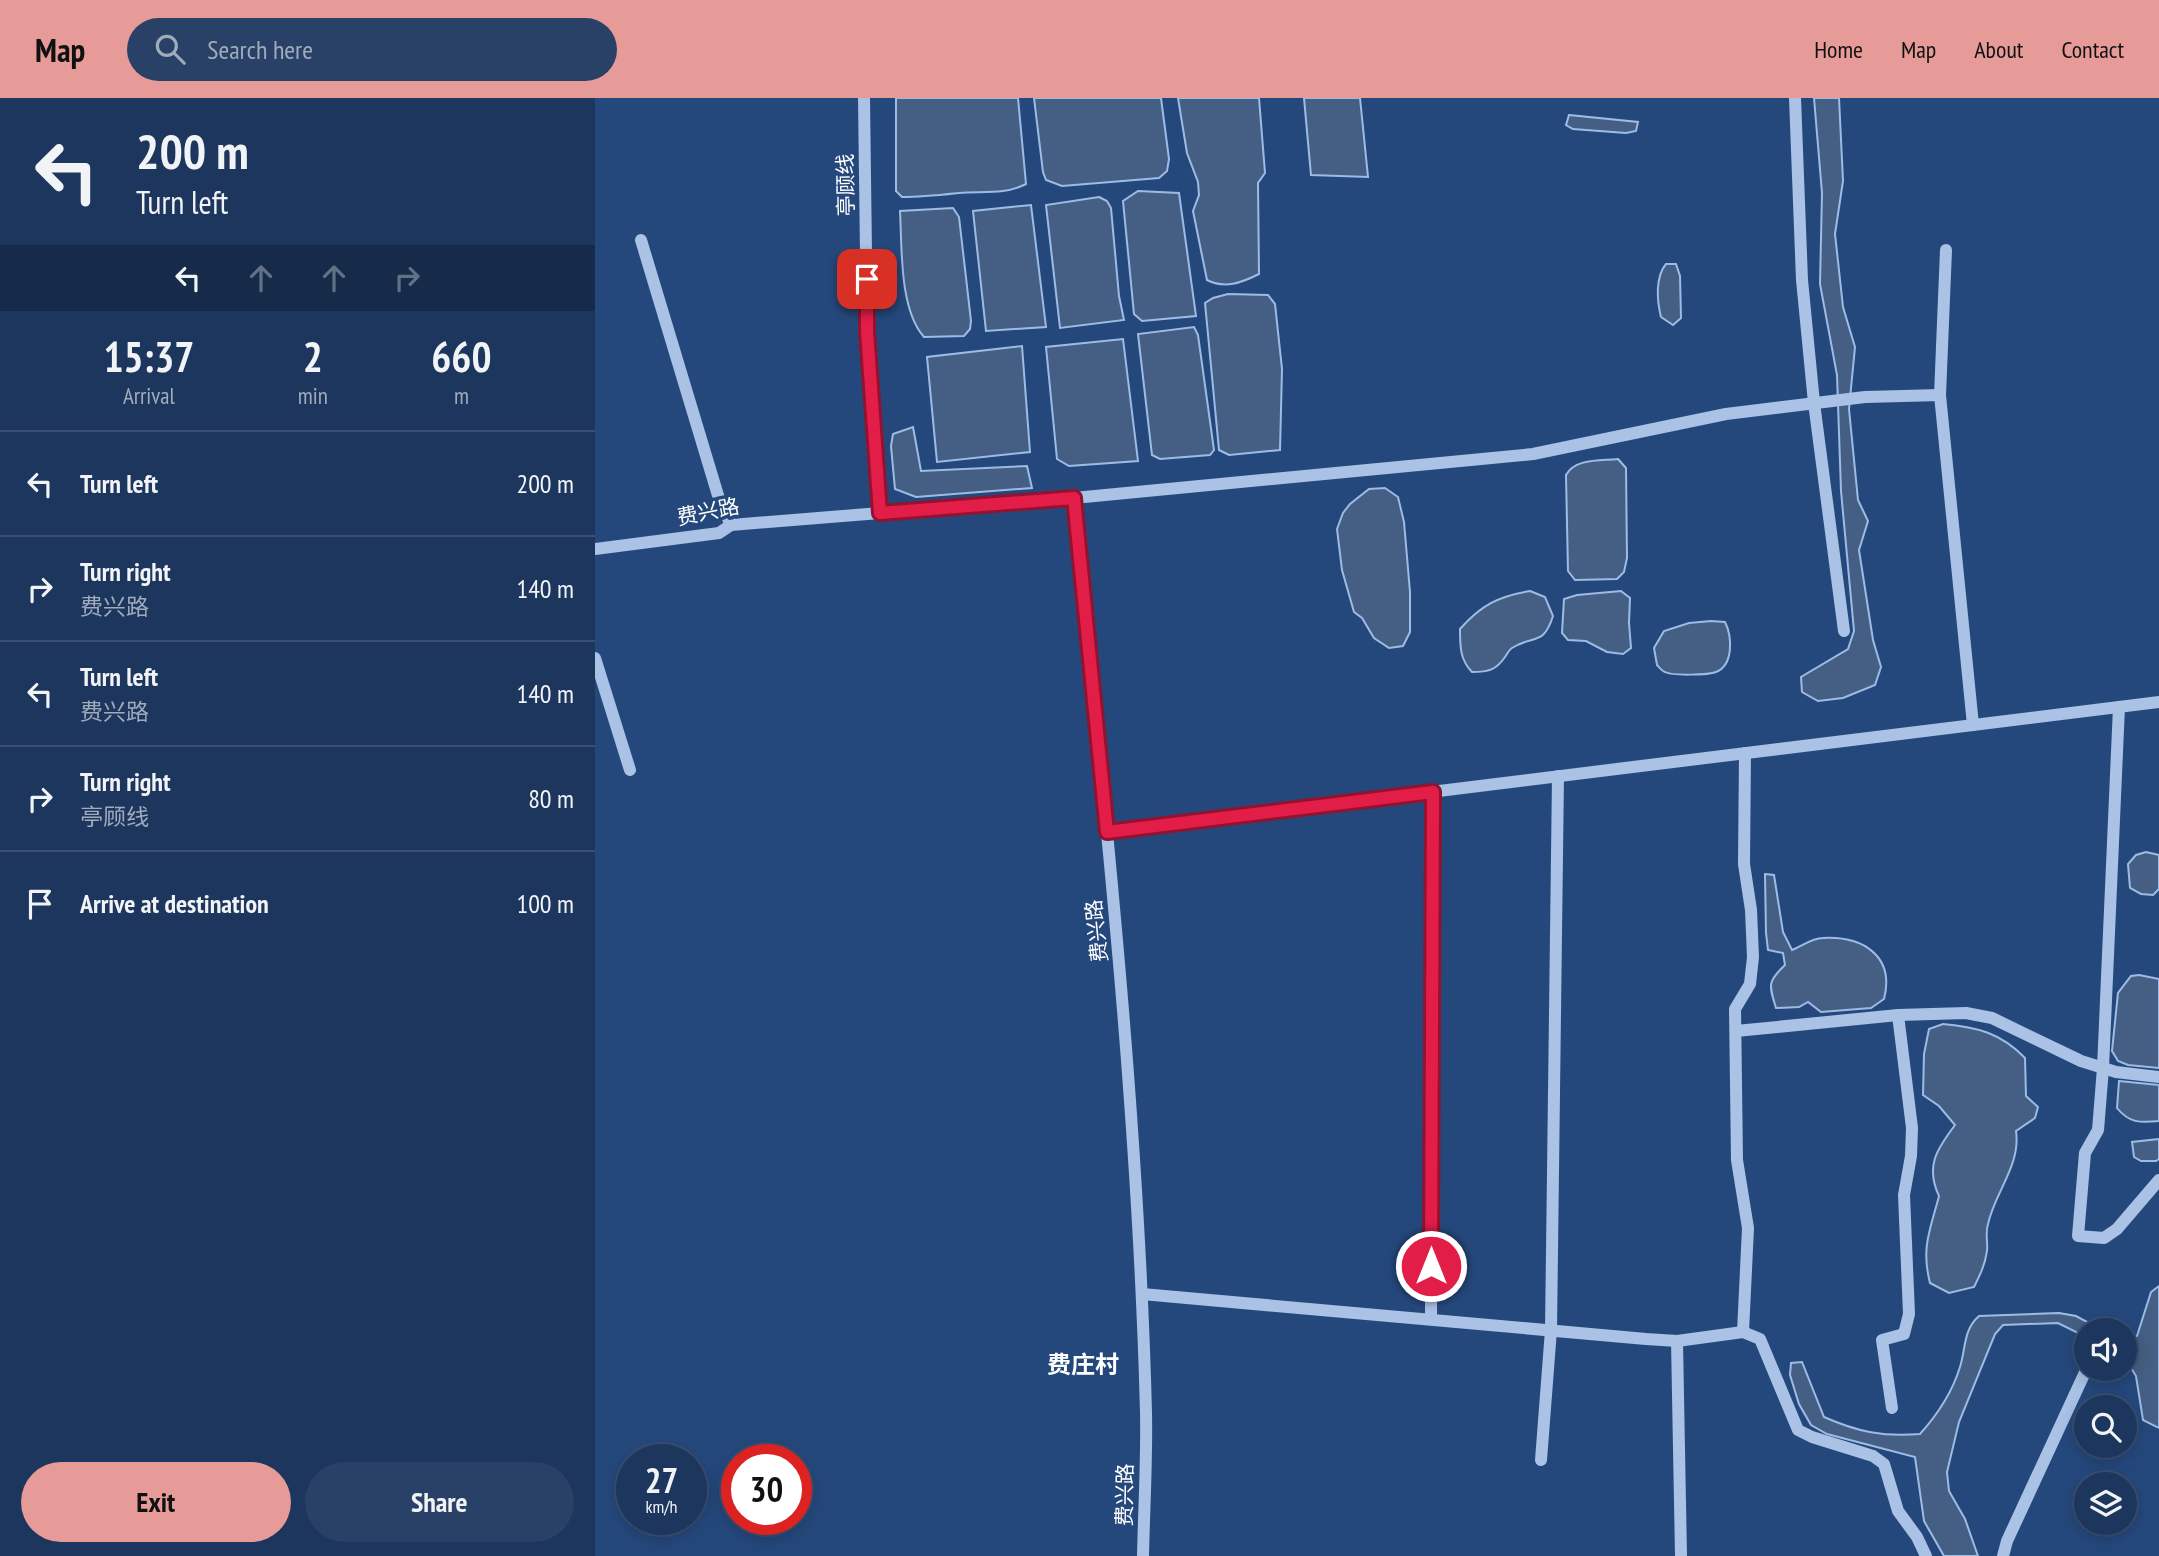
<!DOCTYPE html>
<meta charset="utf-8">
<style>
:root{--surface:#1c365d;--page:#294166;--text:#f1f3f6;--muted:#a0abbc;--line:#3a5072;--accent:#e69b98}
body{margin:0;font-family:"PT Sans Narrow","Noto Sans SC",sans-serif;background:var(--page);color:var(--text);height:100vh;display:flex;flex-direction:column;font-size:26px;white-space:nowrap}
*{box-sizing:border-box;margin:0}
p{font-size:23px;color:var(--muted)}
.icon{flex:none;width:38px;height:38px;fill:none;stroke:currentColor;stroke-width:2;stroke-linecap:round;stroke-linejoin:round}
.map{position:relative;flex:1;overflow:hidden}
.details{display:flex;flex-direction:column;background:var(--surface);width:595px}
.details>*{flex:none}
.guide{background:#1c365d;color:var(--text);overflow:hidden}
.controls{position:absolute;left:1479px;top:1220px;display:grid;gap:14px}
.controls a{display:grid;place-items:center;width:63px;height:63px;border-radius:50%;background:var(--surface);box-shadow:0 4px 18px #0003,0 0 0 2px var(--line);font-size:35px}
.speed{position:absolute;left:21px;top:1346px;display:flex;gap:14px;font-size:35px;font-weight:700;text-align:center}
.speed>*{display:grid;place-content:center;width:91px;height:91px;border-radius:50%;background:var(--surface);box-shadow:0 4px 18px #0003,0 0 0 2px var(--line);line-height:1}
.speed small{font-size:18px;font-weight:400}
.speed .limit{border:10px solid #d22;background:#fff;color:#111}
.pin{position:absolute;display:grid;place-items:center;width:60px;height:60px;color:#fff;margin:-30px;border-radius:14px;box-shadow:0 4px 10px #0006}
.me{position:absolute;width:77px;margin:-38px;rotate:0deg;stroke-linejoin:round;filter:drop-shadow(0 0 5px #0008)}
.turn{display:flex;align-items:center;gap:24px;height:147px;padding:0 21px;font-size:32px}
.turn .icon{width:91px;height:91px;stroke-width:2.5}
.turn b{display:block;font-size:49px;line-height:60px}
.lanes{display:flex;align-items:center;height:66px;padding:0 21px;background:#0003;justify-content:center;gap:35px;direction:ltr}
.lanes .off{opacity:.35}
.eta{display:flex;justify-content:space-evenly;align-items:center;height:119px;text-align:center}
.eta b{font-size:42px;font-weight:800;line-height:49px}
.button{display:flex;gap:14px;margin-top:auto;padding:14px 21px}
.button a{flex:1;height:80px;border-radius:42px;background:var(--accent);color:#111;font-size:28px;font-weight:800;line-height:80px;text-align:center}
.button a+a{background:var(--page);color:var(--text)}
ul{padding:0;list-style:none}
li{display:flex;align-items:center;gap:21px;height:105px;padding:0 21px;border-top:2px solid var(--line)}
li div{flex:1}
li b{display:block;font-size:26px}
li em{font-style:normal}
header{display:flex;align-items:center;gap:42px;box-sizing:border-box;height:98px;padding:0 35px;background:var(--accent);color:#111}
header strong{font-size:33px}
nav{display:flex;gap:38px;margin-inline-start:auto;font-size:24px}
.search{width:490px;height:63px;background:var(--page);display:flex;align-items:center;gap:18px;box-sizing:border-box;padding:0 24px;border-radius:38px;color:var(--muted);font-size:26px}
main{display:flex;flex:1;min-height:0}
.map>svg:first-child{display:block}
.water{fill:#455f84;stroke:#9dbce5;stroke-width:2}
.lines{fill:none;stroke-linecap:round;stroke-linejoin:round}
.minor{stroke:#a9c2e5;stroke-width:12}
.route-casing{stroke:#92132f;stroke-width:18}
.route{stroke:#e11d48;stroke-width:12}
.labels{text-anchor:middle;stroke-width:7;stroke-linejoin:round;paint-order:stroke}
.street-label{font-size:21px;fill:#fff;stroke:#25487c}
.quarter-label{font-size:24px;font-weight:bold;fill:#fff;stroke:#25487c}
</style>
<header>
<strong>Map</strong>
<div class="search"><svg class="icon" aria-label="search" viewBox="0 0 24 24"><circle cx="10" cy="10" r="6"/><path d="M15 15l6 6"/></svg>Search here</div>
<nav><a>Home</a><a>Map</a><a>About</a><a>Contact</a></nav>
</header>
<main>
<section class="details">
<div class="guide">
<div class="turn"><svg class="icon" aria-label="left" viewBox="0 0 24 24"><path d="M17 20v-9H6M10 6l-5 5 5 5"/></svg><div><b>200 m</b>Turn left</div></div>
<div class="lanes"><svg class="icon" aria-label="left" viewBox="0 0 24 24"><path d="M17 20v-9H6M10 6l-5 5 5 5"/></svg><svg class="icon off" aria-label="ahead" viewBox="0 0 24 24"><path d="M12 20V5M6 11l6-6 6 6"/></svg><svg class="icon off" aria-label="ahead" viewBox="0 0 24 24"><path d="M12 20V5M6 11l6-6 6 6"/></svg><svg class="icon off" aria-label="right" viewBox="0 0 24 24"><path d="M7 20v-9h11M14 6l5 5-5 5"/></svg></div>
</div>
<div class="eta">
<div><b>15:37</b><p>Arrival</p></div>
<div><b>2</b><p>min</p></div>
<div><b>660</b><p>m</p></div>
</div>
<ul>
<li><svg class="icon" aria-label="left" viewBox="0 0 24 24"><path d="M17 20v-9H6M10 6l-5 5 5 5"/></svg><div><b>Turn left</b></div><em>200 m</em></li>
<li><svg class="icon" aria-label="right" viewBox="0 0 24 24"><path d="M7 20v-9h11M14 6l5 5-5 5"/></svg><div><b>Turn right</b><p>费兴路</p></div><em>140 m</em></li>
<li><svg class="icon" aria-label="left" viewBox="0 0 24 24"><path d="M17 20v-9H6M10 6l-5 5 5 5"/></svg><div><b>Turn left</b><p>费兴路</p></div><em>140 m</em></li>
<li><svg class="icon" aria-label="right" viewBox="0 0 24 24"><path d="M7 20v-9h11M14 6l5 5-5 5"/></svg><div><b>Turn right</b><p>亭顾线</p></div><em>80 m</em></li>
<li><svg class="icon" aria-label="arrive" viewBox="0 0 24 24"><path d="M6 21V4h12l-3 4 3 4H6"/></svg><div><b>Arrive at destination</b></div><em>100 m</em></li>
</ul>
<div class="button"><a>Exit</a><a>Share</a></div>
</section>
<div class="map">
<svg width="1564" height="1458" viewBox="0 0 1564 1458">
<rect width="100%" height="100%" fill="#25487c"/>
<g class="water">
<path d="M 301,0 L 423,0 L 431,86 C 410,97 387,93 364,95 C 345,97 327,99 307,99 L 301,93 Z"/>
<path d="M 439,0 L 566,0 L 574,61 L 572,73 L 564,80 L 467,88 L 451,82 L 448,74 Z"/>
<path d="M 583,0 L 664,0 L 670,75 L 663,85 L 664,176 C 646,185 630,191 612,182 L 598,113 L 604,97 L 603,84 L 592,55 Z"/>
<path d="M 709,0 L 765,0 L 773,79 L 716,77 Z"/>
<path d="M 1219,0 L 1244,0 L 1248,83 L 1240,136 L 1248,209 L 1260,249 L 1254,311 L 1263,402 L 1273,423 L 1264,452 L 1278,542 L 1286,569 L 1280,587 L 1248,600 L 1223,603 L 1207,594 L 1206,579 L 1253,551 L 1259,533 L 1246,393 L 1242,277 L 1225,186 L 1227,95 Z"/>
<path d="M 974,17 L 1043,24 L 1041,33 L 1031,35 L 978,31 L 971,27 Z"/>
<path d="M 543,93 L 584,95 L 601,218 L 547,223 L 539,216 L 528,103 Z"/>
<path d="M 504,99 L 512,103 L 516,110 L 524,198 L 529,222 L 465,230 L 451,107 Z"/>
<path d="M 436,107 L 451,229 L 391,233 L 378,113 Z"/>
<path d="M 358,110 L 364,119 L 376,223 L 375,231 L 369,238 L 329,239 C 304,211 307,148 305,113 Z"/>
<path d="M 1071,166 L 1081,166 L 1085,178 L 1086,220 L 1078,227 L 1066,219 C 1062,203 1060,179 1071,166 Z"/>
<path d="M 633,196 L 673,197 L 680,206 L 687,271 L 685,352 L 634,357 L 624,352 L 610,205 L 618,200 Z"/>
<path d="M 599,229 L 603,237 L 619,352 L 615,357 L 565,361 L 557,357 L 543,236 Z"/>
<path d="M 528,241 L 543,363 L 474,368 L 462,361 L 451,249 Z"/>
<path d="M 427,248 L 435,354 L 342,364 L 332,259 Z"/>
<path d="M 318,329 L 326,373 L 432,368 L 437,390 L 321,399 L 300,391 L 296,348 L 298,336 Z"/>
<path d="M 1023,361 L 1031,370 L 1032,460 L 1029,474 L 1022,481 L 980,482 L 973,473 L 971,377 C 980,360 1006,363 1023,361 Z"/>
<path d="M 790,390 L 803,399 L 809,424 L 815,494 L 815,534 L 808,548 L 794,550 L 779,540 L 767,520 L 759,514 L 747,472 L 742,431 L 748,415 L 755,406 L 774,391 Z"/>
<path d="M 935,493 L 950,499 L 958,518 C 948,549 939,536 917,550 C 914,552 912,556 910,559 C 901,572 894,574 877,574 C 865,562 865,548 865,531 C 886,507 904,498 935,493 Z"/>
<path d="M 1026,493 L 1035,500 L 1034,525 L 1036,550 L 1028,556 L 1012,554 L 991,543 L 973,542 L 967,535 L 969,501 L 982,497 Z"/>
<path d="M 1116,523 L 1130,524 C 1137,538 1139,567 1121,574 C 1114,577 1077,578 1070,574 C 1067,573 1065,570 1062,567 L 1059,550 L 1069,533 L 1094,525 Z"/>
<path d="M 1551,754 L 1564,757 L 1564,791 L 1558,797 L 1546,796 L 1535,790 L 1533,766 L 1541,757 Z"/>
<path d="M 1170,776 L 1179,777 L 1188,834 L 1197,852 C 1207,848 1217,840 1228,840 C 1268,838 1300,858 1289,901 L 1276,910 L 1226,914 L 1213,904 L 1204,909 L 1181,910 C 1174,887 1172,884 1190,867 L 1188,855 L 1173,852 L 1171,835 Z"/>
<path d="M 1544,877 L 1564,881 L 1564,970 L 1533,967 L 1523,963 L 1517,953 L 1523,895 L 1536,878 Z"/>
<path d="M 1348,926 C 1382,929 1406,935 1430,960 L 1431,998 L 1443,1009 L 1440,1020 L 1421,1033 C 1426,1067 1400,1094 1393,1126 C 1390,1135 1393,1144 1392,1153 C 1390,1167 1385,1177 1379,1189 L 1354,1195 L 1335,1185 C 1326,1149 1335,1133 1344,1098 C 1330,1068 1342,1051 1360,1027 L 1344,1008 L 1328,997 L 1329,956 L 1334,931 Z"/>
<path d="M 1524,983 L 1564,987 L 1564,1023 C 1545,1025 1534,1025 1522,1010 Z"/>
<path d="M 1564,1041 L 1564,1061 L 1561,1063 L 1546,1063 L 1539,1059 L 1537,1044 Z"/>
<path d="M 1564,1188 L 1564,1330 L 1548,1322 L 1541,1278 L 1530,1260 L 1530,1241 L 1542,1238 L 1556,1194 Z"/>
<path d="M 1464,1215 L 1481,1218 L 1507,1232 L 1491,1232 L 1491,1239 L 1463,1225 L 1408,1227 L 1400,1236 L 1364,1324 L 1352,1374 L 1354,1393 L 1370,1421 L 1383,1458 L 1349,1458 L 1329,1423 L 1320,1359 L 1232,1336 L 1216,1327 L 1204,1306 L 1195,1277 L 1196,1265 L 1207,1264 L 1229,1319 C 1263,1334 1288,1339 1325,1336 C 1343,1316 1357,1295 1365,1269 C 1371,1250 1368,1232 1384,1218 Z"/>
</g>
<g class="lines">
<g class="minor">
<path d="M 1200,0 L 1207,182 L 1219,305 L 1249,533"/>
<path d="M 46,142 L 125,404 L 136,427"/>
<path d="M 1345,297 L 1351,152"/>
<path d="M 479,400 C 509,704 543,1008 551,1314 C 552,1362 549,1410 548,1458"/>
<path d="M 285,415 L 479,400 L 938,356 L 1131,316 L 1270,299 L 1345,297 L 1378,627"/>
<path d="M 0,451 L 124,435 L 136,427 L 285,415 L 272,233 L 269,0"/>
<path d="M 0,560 L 35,672"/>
<path d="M 1524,609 L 1508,970 L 1503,1032 L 1490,1055 L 1483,1138 L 1509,1140 L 1522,1131 L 1564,1082"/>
<path d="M 512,734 L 1564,604"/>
<path d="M 1141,933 L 1303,917 L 1371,915 L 1397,920 L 1486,963 L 1521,974 L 1564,979"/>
<path d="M 547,1196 L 1051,1241 L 1082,1243 L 1148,1234 L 1165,1241 L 1203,1332 L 1217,1339 L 1278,1358 L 1289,1366 L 1303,1413 L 1322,1439 L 1331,1458"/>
<path d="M 836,1221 L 838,694"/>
<path d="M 1148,1234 L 1153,1130 L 1142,1062 L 1140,911 L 1155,886 L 1158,859 L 1156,812 L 1149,766 L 1150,655"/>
<path d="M 1082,1243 L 1086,1458"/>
<path d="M 1297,1310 L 1287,1242 L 1309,1236 L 1314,1216 L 1309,1097 L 1316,1058 L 1317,1030 L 1303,917"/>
<path d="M 946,1362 L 956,1232 L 963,678"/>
<path d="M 1408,1458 L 1412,1443 L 1492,1270"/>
</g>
</g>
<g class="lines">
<g class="route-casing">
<path id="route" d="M 272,181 L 272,233 L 285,415 L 479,400 L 512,734 L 838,694 L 836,1168"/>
</g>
<use href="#route" class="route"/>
</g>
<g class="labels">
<g class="street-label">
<text transform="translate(251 87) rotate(-91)" y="7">亭顾线</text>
<text transform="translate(113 414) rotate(-11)" y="7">费兴路</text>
<text transform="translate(502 833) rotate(-96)" y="7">费兴路</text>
<text transform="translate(530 1397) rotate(-89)" y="7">费兴路</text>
</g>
<g class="quarter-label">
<text x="488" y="1275">费庄村</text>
</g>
</g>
</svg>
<div class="controls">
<a><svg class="icon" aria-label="sound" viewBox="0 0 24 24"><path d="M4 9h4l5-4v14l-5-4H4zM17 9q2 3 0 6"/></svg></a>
<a><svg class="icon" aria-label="search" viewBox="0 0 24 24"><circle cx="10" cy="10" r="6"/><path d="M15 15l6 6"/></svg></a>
<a><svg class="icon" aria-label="layers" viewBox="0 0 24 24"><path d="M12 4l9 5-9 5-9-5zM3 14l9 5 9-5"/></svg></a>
</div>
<div class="speed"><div>27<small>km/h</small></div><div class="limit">30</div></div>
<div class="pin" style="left:272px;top:181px;background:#d93025"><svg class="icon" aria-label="arrive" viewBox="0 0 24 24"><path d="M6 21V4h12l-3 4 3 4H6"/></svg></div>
<svg class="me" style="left:836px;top:1168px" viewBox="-20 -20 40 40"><circle r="17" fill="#e11d48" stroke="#fff" stroke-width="3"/><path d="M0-11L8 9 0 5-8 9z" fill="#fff"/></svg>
</div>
</main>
